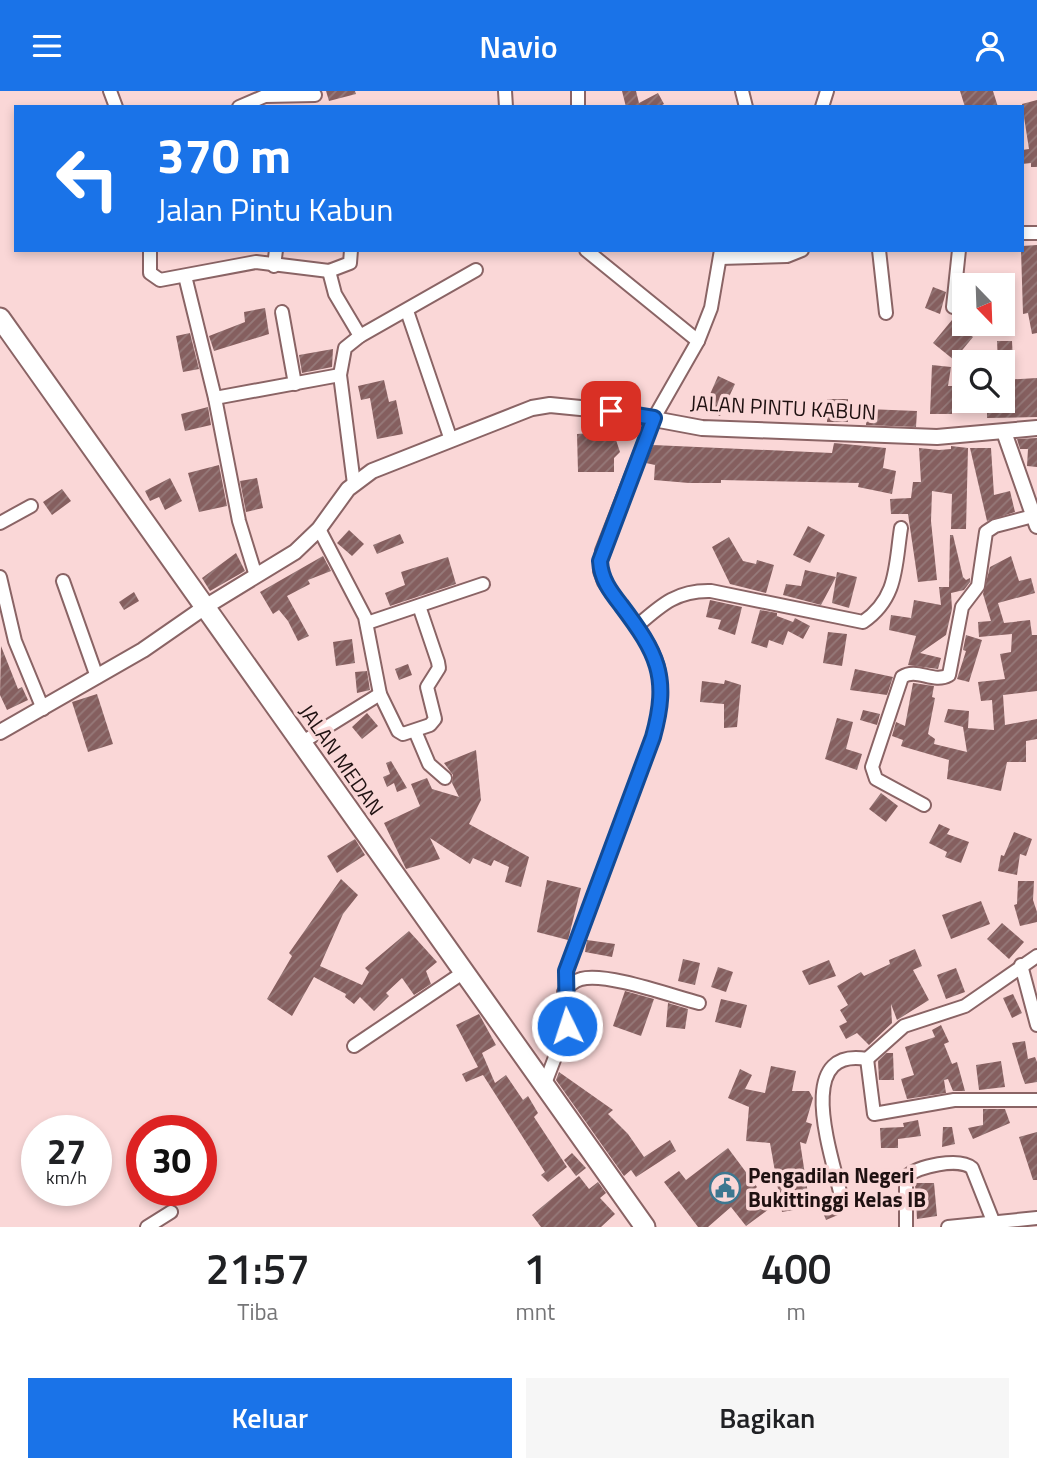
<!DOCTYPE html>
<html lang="id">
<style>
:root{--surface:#fff;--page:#f6f6f6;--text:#202124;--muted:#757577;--accent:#1a73e8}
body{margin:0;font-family:"Titillium Web",sans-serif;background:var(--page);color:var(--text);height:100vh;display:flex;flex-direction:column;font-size:26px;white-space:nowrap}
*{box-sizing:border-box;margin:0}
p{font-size:23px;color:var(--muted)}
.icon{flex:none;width:38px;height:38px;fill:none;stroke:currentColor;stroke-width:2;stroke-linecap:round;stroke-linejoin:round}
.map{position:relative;height:1136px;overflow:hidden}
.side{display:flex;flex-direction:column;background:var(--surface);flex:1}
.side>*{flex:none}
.hud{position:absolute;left:14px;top:14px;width:1010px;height:147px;border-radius:0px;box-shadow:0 4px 10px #0003;background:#1a73e8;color:#fff;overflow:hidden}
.needle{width:46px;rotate:157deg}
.controls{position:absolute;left:952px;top:182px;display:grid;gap:14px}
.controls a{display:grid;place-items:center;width:63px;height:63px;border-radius:0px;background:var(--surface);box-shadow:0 4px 10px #0003;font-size:35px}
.speed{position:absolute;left:21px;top:1024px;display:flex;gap:14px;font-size:35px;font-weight:700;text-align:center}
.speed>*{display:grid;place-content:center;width:91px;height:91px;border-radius:50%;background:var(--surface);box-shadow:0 4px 10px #0003;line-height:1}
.speed small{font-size:18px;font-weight:400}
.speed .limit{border:10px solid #d22;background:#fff;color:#111}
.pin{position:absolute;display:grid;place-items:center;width:60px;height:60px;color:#fff;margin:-30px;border-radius:14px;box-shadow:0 4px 10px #0006}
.me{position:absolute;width:77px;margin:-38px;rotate:356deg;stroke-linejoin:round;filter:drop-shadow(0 0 5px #0008)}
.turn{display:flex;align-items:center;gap:24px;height:147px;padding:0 28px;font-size:32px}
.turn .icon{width:91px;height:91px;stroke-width:2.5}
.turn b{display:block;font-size:49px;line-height:60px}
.eta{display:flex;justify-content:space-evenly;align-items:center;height:119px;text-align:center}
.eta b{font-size:42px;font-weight:600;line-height:49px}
.action{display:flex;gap:14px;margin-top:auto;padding:14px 28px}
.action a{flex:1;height:80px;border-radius:0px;background:var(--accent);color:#fff;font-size:28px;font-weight:600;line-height:80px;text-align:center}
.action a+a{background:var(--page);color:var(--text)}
header{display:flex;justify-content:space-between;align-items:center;height:91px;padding:0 28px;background:var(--accent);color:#fff;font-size:32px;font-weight:600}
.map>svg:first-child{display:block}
.building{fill:url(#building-hatch)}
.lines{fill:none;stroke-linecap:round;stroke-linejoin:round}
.minor-casing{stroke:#8a6465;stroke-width:16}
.tertiary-casing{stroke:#8a6465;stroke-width:18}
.primary-casing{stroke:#8a6465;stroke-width:23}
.minor{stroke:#fff;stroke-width:12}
.tertiary{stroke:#fff;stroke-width:14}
.primary{stroke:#fff;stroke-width:19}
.route-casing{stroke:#114b97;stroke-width:18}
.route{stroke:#1a73e8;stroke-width:12}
.labels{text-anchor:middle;stroke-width:7;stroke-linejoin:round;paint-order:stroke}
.street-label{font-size:21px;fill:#1f1111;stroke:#fad7d7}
.poi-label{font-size:21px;font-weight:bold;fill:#1f1111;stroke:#fad7d7;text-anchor:start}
</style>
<header><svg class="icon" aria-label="menu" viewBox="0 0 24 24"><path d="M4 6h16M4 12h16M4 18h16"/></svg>Navio<svg class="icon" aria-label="person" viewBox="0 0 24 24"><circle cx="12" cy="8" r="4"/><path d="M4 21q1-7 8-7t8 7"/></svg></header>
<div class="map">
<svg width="1037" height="1136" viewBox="0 0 1037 1136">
<defs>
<pattern id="building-hatch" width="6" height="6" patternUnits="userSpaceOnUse" patternTransform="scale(1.75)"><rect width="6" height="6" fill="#855f5f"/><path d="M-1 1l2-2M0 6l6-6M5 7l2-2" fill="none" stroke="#967a7a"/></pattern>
</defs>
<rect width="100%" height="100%" fill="#fad7d7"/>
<g class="building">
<path d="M 326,0 L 355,0 L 356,3 L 329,10 Z"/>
<path d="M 622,0 L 636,0 L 639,12 L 658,2 L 664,13 L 658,16 L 626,16 Z"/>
<path d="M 960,0 L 993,0 L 998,16 L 965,16 Z"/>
<path d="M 1037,9 L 1037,76 L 1031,76 L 1031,72 L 1022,73 L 1022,59 L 1029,58 L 1022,13 Z"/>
<path d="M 1037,154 L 1037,242 L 1032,243 L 1028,222 L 1023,223 L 1021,159 L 1022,155 Z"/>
<path d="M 933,196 L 946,201 L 940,223 L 925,217 Z"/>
<path d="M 265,217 L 269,243 L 214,260 L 209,245 L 245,231 L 244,221 Z"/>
<path d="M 952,229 L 973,246 L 954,269 L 933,252 Z"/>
<path d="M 190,242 L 199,278 L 183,281 L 176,245 Z"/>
<path d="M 997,250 L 1012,250 L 1013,270 L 998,271 Z"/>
<path d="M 333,258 L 332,276 L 302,282 L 299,264 Z"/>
<path d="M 932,274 L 951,276 L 948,295 L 953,295 L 952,323 L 930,323 Z"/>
<path d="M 718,285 L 735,293 L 720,325 L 704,317 Z"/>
<path d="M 1037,287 L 1037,326 L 987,327 L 987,310 L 1003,310 L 1003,289 Z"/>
<path d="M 384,289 L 389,311 L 396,309 L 403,343 L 377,348 L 370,307 L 361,309 L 358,295 Z"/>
<rect x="827" y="308" width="21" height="23"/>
<path d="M 208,316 L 211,334 L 185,340 L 181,323 Z"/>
<path d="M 867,318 L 917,320 L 916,336 L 866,334 Z"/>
<path d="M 597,338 L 602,343 L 609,341 L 610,347 L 615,346 L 620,361 L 614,367 L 614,381 L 578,381 L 577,343 L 590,342 Z"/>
<path d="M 1037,347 L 1037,376 L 1027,375 L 1028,358 L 1020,358 L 1017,348 Z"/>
<path d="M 834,352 L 886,357 L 883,377 L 896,380 L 892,403 L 858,396 L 859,392 L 721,389 L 721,392 L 689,392 L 654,389 L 655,374 L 646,372 L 653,354 L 832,362 Z"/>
<path d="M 951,355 L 968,357 L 966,438 L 951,438 L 952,403 L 932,400 L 931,430 L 937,489 L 918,491 L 908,423 L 891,423 L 890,408 L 911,407 L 913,391 L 921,391 L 919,357 L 939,359 L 951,358 Z"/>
<path d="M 970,357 L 991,357 L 994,404 L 1010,400 L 1015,421 L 987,430 Z"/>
<path d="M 219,374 L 227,415 L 199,421 L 188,382 Z"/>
<path d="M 170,387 L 182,410 L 165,419 L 159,406 L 150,410 L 145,400 Z"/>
<path d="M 257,387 L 263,417 L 246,421 L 240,390 Z"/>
<path d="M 62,398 L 71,410 L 52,424 L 43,411 Z"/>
<path d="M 808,435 L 825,444 L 810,472 L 793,464 Z"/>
<path d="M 349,439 L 364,453 L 352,465 L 337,452 Z"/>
<path d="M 400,443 L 404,452 L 377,463 L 373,454 Z"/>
<path d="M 950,444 L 953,444 L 963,486 L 966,489 L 970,487 L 970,491 L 964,499 L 951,502 L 952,518 L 946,544 L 920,562 L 941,567 L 938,578 L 908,574 L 916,545 L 889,539 L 891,524 L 911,527 L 914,509 L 941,514 L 939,496 L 949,496 Z"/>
<path d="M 729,446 L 743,470 L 756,473 L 757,469 L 774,474 L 766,502 L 730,493 L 712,456 Z"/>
<path d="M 236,462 L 245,480 L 210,500 L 202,487 Z"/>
<path d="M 323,465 L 331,480 L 308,489 L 310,493 L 287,505 L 309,545 L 298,550 L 288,530 L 279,519 L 273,523 L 260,501 Z"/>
<path d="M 1011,465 L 1019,490 L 1031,487 L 1035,502 L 998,512 L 1004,532 L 1030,529 L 1032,544 L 1037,544 L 1037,600 L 1003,604 L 1005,634 L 1037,628 L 1037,648 L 1026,650 L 1026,671 L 1007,671 L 1001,700 L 947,688 L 949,669 L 901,655 L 903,649 L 892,645 L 896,631 L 905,635 L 913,592 L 934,595 L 932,606 L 935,607 L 928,643 L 935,648 L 934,653 L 967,661 L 963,636 L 967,637 L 944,631 L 948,618 L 969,620 L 968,637 L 994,639 L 992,609 L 981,610 L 978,591 L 1005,588 L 1000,563 L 1011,561 L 1012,543 L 979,546 L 978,531 L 991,530 L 983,503 L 990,476 Z"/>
<path d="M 448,466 L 456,493 L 390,515 L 385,502 L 405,494 L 401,481 Z"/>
<path d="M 805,479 L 836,486 L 821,514 L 783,504 L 786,493 L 801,495 Z"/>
<path d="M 837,481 L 857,486 L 849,517 L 832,512 Z"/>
<path d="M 134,501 L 139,510 L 124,519 L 119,511 Z"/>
<path d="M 710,509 L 742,516 L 735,544 L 718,538 L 721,529 L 706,526 Z"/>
<path d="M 760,519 L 777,522 L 777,525 L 793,531 L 795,527 L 810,535 L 803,548 L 788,540 L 783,554 L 769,549 L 767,557 L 751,552 Z"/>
<path d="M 828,541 L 847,543 L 842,575 L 823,572 Z"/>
<path d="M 966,544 L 982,549 L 969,591 L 957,588 L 966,560 L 963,559 Z"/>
<path d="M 352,548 L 355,572 L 336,575 L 333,551 Z"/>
<path d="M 1,555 L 18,598 L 22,596 L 28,609 L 7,619 L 0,604 Z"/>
<path d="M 408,573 L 412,584 L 399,589 L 395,578 Z"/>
<path d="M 855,578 L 893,586 L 887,604 L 850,599 Z"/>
<path d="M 367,580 L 370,599 L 357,602 L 355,581 Z"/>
<path d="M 725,589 L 741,594 L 737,636 L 724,637 L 724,613 L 700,611 L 702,590 L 724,593 Z"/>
<path d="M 97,603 L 113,653 L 88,661 L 72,611 Z"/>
<path d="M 863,619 L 880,623 L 877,634 L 860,629 Z"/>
<path d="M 367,622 L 378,635 L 362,648 L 352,636 Z"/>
<path d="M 837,627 L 853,631 L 846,658 L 862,663 L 857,679 L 825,668 Z"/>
<path d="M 476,659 L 481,709 L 469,733 L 529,766 L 521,796 L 505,791 L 509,776 L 494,769 L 491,775 L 473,767 L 470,773 L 430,747 L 440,768 L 406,778 L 384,732 L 420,715 L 411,693 L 427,687 L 432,698 L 459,706 L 452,692 L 453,684 L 444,672 Z"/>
<path d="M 391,670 L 407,697 L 397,701 L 394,692 L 387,696 L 383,686 L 390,683 L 386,672 Z"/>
<path d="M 881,702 L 898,715 L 886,731 L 869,718 Z"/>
<path d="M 939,733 L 950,738 L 947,743 L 969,751 L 961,772 L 945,766 L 947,761 L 929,752 Z"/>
<path d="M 1014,741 L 1032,748 L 1026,765 L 1020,763 L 1017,784 L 998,780 L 1001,764 L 1004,765 Z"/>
<path d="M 355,748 L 365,764 L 337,782 L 327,765 Z"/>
<path d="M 341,788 L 358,804 L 343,823 L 320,875 L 362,894 L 369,881 L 365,877 L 409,840 L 437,871 L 426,880 L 431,893 L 414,904 L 402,887 L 386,902 L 389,905 L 374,920 L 360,906 L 354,913 L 345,906 L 346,903 L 314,886 L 292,925 L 267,908 L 292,865 L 289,862 Z"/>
<path d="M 547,789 L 581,797 L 568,849 L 537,841 Z"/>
<path d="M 1018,790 L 1034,790 L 1033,809 L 1037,821 L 1037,831 L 1020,835 L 1014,814 L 1017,813 Z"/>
<path d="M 981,810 L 990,833 L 951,848 L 942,824 Z"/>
<path d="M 1002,832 L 1024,851 L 1009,868 L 987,848 Z"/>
<path d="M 587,849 L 615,853 L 612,866 L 585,861 Z"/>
<path d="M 915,858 L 922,875 L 913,879 L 929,909 L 897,929 L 891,913 L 892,932 L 869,954 L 857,942 L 846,948 L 839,935 L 847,931 L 840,919 L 848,914 L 837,895 L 861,881 L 864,885 L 890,873 L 889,869 Z"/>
<path d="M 683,868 L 700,872 L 695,894 L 678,890 Z"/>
<path d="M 829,869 L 836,885 L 809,894 L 802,880 Z"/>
<path d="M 718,876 L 733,881 L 726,901 L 711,896 Z"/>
<path d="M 956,877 L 965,901 L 946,908 L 937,884 Z"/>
<path d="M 625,900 L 654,908 L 641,945 L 613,935 Z"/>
<path d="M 1013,903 L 1022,922 L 1012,927 L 1003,907 Z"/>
<path d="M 721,908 L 747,914 L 741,937 L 715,931 Z"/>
<path d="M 668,912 L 688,918 L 685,938 L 666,936 Z"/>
<path d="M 479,923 L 496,954 L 482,962 L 495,992 L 506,984 L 523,1009 L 528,1005 L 538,1022 L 534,1026 L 567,1076 L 548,1091 L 541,1084 L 545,1081 L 483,984 L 466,991 L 462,983 L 478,976 L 456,934 Z"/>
<path d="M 941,934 L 949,951 L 944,953 L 952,973 L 957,971 L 965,1000 L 953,1000 L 948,988 L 944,989 L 946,1002 L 907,1008 L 901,988 L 914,984 L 905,956 L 935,946 L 932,939 Z"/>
<path d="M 1025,950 L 1028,968 L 1035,966 L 1037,971 L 1037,991 L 1025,993 L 1021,982 L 1012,952 Z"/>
<path d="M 886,962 L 893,962 L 894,989 L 879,989 L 878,970 Z"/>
<path d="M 1001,970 L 1005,996 L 979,999 L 976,974 Z"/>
<path d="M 771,975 L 796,980 L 792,1000 L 809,1000 L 813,1007 L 806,1031 L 812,1033 L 806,1053 L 800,1051 L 810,1116 L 782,1121 L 770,1052 L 746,1050 L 749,1016 L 728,1007 L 740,978 L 752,984 L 745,998 L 765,1002 Z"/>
<path d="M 559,981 L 613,1019 L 608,1023 L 628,1043 L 644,1066 L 670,1049 L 676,1060 L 636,1086 L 631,1079 L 624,1085 L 556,989 Z"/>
<path d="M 983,1018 L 1005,1018 L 1010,1032 L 973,1048 L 968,1037 L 983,1034 Z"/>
<path d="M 918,1029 L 921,1045 L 898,1048 L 898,1057 L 881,1057 L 880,1037 L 904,1036 L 903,1032 Z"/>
<path d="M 943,1036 L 952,1036 L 955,1053 L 942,1056 Z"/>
<path d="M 1037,1041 L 1037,1089 L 1033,1089 L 1019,1046 Z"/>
<path d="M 728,1057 L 757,1096 L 754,1099 L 769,1118 L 746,1135 L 731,1116 L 708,1136 L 698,1136 L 664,1091 L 679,1080 L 686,1089 Z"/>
<path d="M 572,1062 L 586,1077 L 576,1085 L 564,1069 Z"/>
<path d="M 579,1085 L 589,1098 L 598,1091 L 606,1102 L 600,1107 L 615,1123 L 601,1136 L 541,1136 L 532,1124 Z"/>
<path d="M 915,1092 L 934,1092 L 937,1125 L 917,1128 Z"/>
<path d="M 840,1111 L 845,1121 L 826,1129 L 822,1119 Z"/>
</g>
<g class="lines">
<g class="minor-casing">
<g id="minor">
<path d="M 110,0 L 116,16"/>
<path d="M 505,0 L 506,16"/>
<path d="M 578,0 L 578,16"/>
<path d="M 742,0 L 746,16"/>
<path d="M 239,16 L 265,5 L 315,4"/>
<path d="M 822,16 L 827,0"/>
<path d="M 1022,142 L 1037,142"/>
<path d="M 150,159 L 150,182 L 160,189 L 256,171 L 329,180 L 350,172 L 351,159"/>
<path d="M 586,159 L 698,250"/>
<path d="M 879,159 L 886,222"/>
<path d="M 720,167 L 787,165 L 802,159"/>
<path d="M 274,175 L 276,159"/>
<path d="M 329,180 L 335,203 L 360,245"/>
<path d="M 185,185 L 215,307 L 239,430 L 256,485"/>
<path d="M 953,216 L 959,159"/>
<path d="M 407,220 L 451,349"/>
<path d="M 282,221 L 295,293"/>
<path d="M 215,307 L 340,284"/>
<path d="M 354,393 L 340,284 L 345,257 L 360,245 L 476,179"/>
<path d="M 0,432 L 31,415"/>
<path d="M 319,438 L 365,526 L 380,603 L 398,640 L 403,643 L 430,634 L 435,628 L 427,596 L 439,577 L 438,571 L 419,515"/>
<path d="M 0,486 L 15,550 L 43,618"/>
<path d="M 63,490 L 97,586"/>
<path d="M 367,532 L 483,493"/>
<path d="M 637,535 C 661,514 677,499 711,500 L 863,531 C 898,507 895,475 901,437"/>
<path d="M 415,640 L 429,673 L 445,687"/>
<path d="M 301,652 L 380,603"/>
<path d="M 924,714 L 876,688 L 872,676 L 902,586 C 917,576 933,593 949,584 L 962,516 L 978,495 L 986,441 L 995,435 L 1033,425"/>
<path d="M 1021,874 L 1037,934"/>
<path d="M 564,901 C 569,895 573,890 581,888 C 606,881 672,905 699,912"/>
<path d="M 354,955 L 464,881"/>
<path d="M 867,968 L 874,1023 L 954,1009 L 1037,1009"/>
<path d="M 867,968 L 904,935 L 965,915 L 1037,865"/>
<path d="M 544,995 L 567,935 L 566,880 L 653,646 C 676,567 645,551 604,491 L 600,480 L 602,460 L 654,327 L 698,250 L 711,217 L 721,159"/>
<path d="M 840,1101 C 832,1065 793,955 867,968"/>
<path d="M 147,1136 L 171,1121"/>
<path d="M 906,1136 L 906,1086 C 918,1075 959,1066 972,1077 L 993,1130"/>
<path d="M 948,1136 L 1037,1127"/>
</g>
</g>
<g class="tertiary-casing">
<g id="tertiary">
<path d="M 1004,341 L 1037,435"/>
<path d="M 0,641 L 143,559 L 205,516 L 295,461 L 319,438 L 348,398 L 372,380 L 532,317 L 550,314 L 611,320 L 702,337 L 937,346 L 1037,337"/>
</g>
</g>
<g class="primary-casing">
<path id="primary" d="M 0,227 L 645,1136"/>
</g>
<use href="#minor" class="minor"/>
<use href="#tertiary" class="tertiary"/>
<use href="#primary" class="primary"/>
</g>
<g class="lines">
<g class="route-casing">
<path id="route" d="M 567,935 L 566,880 L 653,646 C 670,585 657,562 621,514 C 610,500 601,488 600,470 L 654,327 L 611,320"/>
</g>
<use href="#route" class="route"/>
</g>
<defs>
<g id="civic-ring" transform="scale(1.575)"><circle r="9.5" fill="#fad7d7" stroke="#3d7790" stroke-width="1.5"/><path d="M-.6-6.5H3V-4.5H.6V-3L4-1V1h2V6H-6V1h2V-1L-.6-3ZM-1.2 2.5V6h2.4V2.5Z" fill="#3d7790"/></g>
</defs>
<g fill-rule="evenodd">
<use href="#civic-ring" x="725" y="1097"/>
</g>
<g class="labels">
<g class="street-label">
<text transform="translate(783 317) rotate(3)" y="7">JALAN PINTU KABUN</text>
<text transform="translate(341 669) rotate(55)" y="7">JALAN MEDAN</text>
</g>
<g class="poi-label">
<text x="748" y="1092">Pengadilan Negeri<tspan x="748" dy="24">Bukittinggi Kelas IB</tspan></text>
</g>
</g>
</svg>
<div class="controls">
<a><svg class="needle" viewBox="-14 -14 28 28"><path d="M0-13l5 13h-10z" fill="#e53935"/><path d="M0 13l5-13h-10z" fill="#757577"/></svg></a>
<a><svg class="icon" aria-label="search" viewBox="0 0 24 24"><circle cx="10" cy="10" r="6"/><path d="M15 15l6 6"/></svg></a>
</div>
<div class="speed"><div>27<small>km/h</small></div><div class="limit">30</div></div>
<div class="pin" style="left:611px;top:320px;background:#d93025"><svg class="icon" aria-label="arrive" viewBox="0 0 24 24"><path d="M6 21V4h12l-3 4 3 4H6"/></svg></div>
<svg class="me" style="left:567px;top:935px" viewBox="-20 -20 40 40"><circle r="17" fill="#1a73e8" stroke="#fff" stroke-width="3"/><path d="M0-11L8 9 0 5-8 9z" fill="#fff"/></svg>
<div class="hud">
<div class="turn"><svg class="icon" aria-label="left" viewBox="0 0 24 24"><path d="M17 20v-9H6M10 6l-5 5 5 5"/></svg><div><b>370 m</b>Jalan Pintu Kabun</div></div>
</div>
</div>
<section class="side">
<div class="eta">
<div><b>21:57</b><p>Tiba</p></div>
<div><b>1</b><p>mnt</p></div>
<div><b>400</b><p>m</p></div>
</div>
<div class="action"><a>Keluar</a><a>Bagikan</a></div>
</section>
